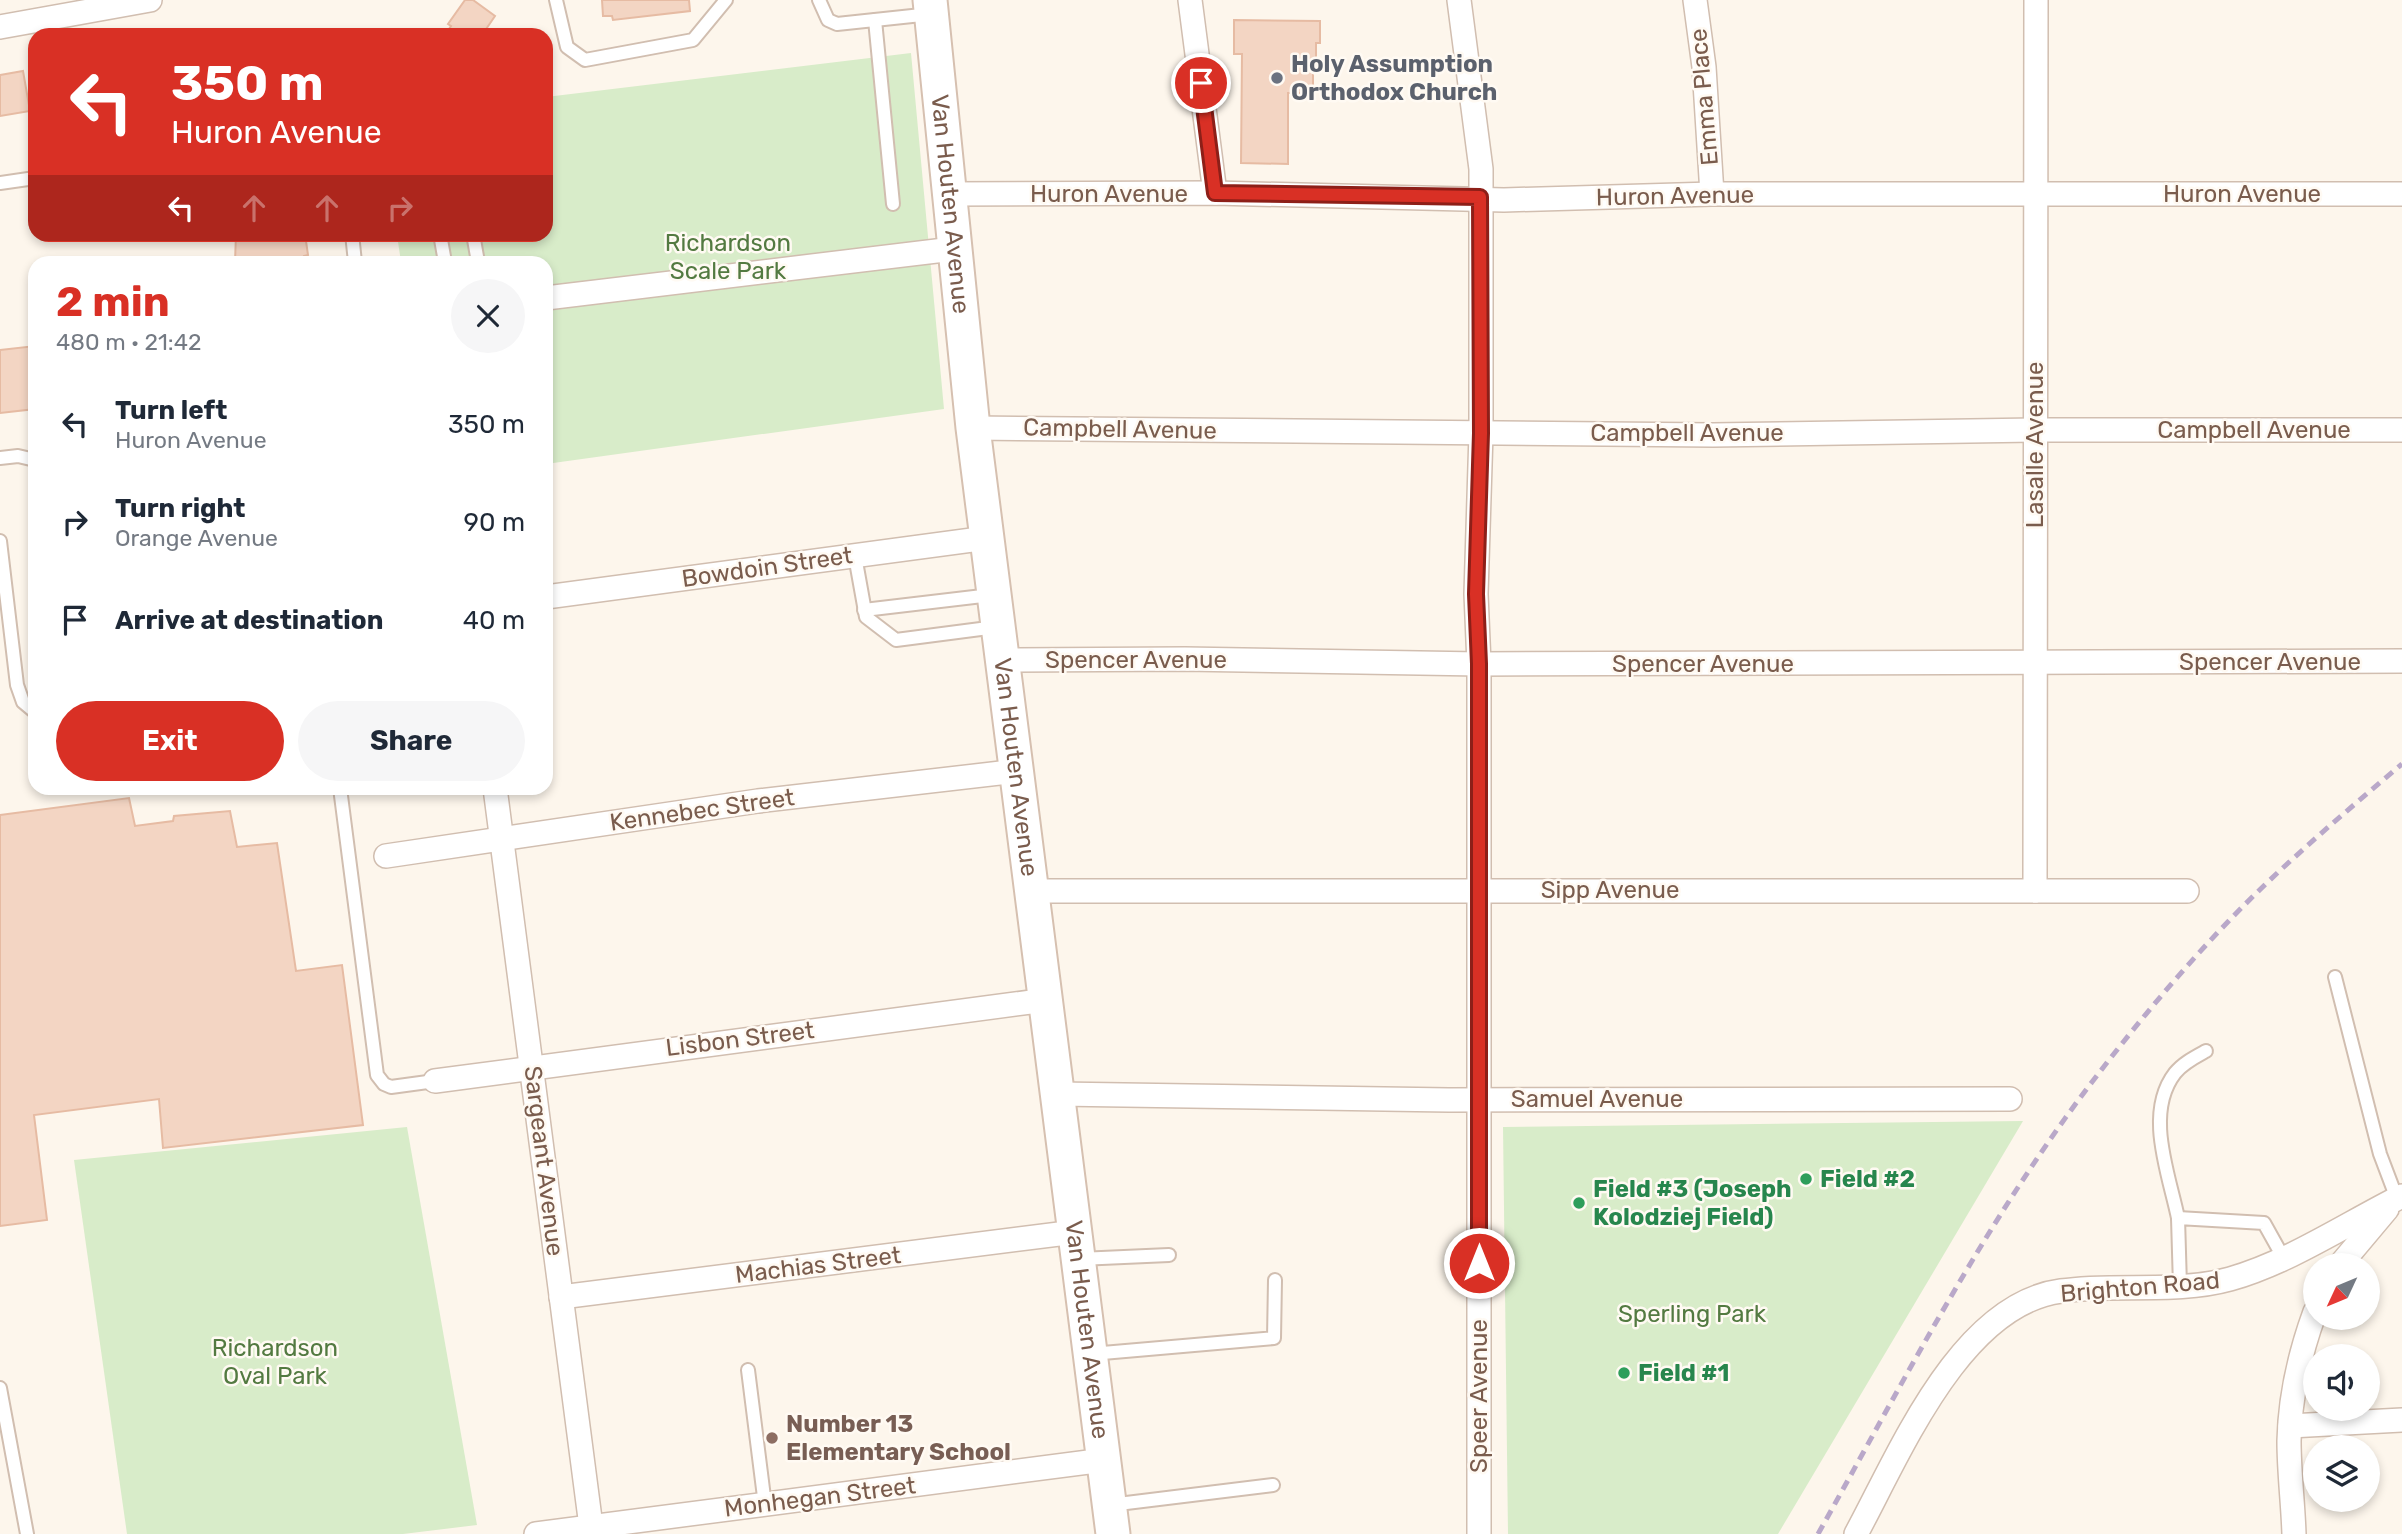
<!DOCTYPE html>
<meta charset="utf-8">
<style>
:root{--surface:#fff;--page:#f6f6f7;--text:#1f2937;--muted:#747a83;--accent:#d93025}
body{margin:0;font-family:Rubik,sans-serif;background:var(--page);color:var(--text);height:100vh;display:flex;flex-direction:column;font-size:26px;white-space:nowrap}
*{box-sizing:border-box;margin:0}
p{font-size:23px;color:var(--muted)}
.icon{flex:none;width:38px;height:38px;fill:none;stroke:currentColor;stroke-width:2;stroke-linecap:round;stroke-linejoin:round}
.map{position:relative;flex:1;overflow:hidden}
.side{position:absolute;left:28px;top:256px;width:525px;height:539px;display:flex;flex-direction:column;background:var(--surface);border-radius:21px;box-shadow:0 4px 10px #0003}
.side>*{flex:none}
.banner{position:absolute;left:28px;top:28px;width:525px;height:214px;border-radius:21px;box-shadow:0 4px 10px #0003;background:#d93025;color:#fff;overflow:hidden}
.needle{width:46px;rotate:226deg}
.buttons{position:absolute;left:2303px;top:1253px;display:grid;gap:14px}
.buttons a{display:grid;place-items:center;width:77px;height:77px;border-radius:50%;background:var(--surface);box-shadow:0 4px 10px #0003;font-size:35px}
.pin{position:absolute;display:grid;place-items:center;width:60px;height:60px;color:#fff;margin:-30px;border:4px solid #fff;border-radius:50%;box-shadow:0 2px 7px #0007}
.me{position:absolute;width:77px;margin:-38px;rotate:0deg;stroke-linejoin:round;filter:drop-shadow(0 0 5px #0008)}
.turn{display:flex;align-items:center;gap:24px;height:147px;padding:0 28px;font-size:32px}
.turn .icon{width:91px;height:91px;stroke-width:2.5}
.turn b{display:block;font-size:49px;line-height:60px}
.lanes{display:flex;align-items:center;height:66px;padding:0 28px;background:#0003;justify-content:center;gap:35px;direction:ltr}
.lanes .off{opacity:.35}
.round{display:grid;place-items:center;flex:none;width:74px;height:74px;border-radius:37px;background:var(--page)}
.overview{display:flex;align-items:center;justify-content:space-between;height:119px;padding:0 28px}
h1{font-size:42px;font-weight:700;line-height:52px;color:var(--accent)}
.primary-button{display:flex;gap:14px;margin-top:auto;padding:14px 28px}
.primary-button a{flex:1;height:80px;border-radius:42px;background:var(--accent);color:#fff;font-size:28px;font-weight:700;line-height:80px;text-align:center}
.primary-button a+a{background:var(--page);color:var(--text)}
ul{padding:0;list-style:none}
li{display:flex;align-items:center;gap:21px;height:98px;padding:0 28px}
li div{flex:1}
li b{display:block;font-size:26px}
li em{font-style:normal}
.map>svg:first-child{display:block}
.green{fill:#d8ecc9}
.building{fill:#f3d5c3;stroke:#e6bba3;stroke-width:2}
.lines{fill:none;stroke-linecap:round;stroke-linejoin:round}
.service-casing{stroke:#d1beb0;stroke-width:16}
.minor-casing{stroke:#d1beb0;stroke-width:26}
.secondary-casing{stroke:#d6c0b0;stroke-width:37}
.service{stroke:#fff;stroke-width:12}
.minor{stroke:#fff;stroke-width:23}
.secondary{stroke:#fff;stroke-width:33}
.rail{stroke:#b9a8c9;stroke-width:5;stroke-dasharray:10 7;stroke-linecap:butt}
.route-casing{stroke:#8d1f18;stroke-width:18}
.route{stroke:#d93025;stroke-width:12}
.worship-dot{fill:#6b7280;stroke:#fffaf3;stroke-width:2.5}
.leisure-dot{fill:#2e9e5b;stroke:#fffaf3;stroke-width:2.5}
.education-dot{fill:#8d6e63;stroke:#fffaf3;stroke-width:2.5}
.labels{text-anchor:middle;stroke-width:5;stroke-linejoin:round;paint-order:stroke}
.worship-label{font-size:24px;font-weight:bold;fill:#5b616d;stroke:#fffaf3;text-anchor:start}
.street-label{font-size:24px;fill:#7a5c4d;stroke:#fffaf3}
.park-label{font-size:24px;fill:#537a41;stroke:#fffaf3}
.leisure-label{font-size:24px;font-weight:bold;fill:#27864d;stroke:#fffaf3;text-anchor:start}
.education-label{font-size:24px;font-weight:bold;fill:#785e54;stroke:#fffaf3;text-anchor:start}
</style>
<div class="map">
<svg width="2402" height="1534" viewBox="0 0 2402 1534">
<rect width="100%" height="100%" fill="#fdf6ec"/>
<g class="green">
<path d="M 911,53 L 944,409 L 546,464 L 546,262 L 401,262 L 397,235 L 546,234 L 546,97 Z"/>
<path d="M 2023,1121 L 1778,1534 L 1508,1534 L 1503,1127 Z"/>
<path d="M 407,1127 L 477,1525 L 403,1534 L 127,1534 L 74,1160 Z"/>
</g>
<g class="building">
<path d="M 465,0 L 473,0 L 495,16 L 482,35 L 445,35 L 451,26 L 448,24 Z"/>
<path d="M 602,0 L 689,0 L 690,11 L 613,20 L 612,16 L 603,16 Z"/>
<path d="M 1234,20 L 1320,21 L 1320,43 L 1316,43 L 1316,63 L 1313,64 L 1313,93 L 1288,93 L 1288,164 L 1241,163 L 1242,54 L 1234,54 Z"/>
<path d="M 23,71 L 30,111 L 0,116 L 0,75 Z"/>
<path d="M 236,234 L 305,234 L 308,255 L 304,256 L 305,262 L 235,262 Z"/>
<path d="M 35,346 L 35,409 L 0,413 L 0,350 Z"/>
<path d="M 129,798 L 135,826 L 173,821 L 174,816 L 230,811 L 237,847 L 277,843 L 296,971 L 342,965 L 363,1125 L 163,1148 L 159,1099 L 34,1115 L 47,1220 L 0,1226 L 0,815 Z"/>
</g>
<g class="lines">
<g class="service-casing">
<g id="service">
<path d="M 556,0 L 567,47 L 585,60 L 693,40 L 726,0"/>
<path d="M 819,0 L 828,20 L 837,24 L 931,14"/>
<path d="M 875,20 L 893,204"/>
<path d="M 0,183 L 35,178"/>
<path d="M 352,234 L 355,262"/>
<path d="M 440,234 L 445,262"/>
<path d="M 473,234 L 478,262"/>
<path d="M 0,458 L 18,456 L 35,460"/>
<path d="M 0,541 L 17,685 L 23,702 L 35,712"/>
<path d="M 855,556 L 866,617 L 896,640 L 996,627"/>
<path d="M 864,610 L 991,595"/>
<path d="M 340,788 L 377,1075 L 384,1084 L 391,1087 L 435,1081"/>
<path d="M 2335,977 L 2380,1154 L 2397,1199"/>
<path d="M 2178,1218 C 2169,1174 2144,1113 2175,1073 C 2183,1063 2195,1057 2206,1051"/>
<path d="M 1079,1259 L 1169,1255"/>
<path d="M 2180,1286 L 2178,1218 L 2264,1223 L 2283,1257"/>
<path d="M 1091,1354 L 1274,1338 L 1275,1280"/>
<path d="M 748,1370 L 765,1505"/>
<path d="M 0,1388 L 27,1534"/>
<path d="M 1110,1505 L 1273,1485"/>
</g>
</g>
<g class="minor-casing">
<g id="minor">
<path d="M 1190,0 L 1215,193"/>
<path d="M 1459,0 L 1481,169 L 1481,433 L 1476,594 L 1479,664 L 1479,1534"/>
<path d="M 1695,0 L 1704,67 L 1712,194"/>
<path d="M 0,27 L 150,0"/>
<path d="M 949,194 L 1215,193 L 1504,200 L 1712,194 L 2402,194"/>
<path d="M 546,298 L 953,249"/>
<path d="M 973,428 L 1713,435 L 2035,430 L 2402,430"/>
<path d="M 546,597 L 987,538"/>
<path d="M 1004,660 L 1185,659 L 1479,664 L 2402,661"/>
<path d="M 495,788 L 592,1534"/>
<path d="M 386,856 L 758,801 L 1018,771"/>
<path d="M 1033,891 L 2187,891"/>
<path d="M 2035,891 L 2036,0"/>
<path d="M 435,1081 L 1046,1000"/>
<path d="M 1058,1094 L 1449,1100 L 2010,1099"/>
<path d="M 2340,1265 L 2387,1209"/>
<path d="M 561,1297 L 1075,1232"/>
<path d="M 2290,1426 L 2402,1420"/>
<path d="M 536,1534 L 1104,1460"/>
<path d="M 1856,1534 C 1899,1455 1960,1304 2061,1291 C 2116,1283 2176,1294 2230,1279 C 2290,1262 2346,1224 2402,1196"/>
<path d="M 2294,1534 C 2293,1503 2289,1472 2289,1441 C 2290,1397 2300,1353 2315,1312"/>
</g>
</g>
<g class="secondary-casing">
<g id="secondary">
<path id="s1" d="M 930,0 L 973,428 L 1113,1534"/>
</g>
</g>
<use href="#service" class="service"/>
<use href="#minor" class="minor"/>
<use href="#secondary" class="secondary"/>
<path class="rail" d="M 1818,1534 C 1904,1381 1985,1222 2092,1082 C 2151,1005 2215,930 2286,865 C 2324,830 2363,797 2402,764"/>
</g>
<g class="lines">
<g class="route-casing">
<path id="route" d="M 1201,83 L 1215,193 L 1480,197 L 1481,433 L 1476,594 L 1479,664 L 1479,1263"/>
</g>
<use href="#route" class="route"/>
</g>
<circle class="worship-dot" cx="1277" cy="78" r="7"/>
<g class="leisure-dot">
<circle cx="1806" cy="1179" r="7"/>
<circle cx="1579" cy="1203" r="7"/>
<circle cx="1624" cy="1373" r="7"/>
</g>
<circle class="education-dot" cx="772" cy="1438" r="7"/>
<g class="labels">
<g class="worship-label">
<text x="1291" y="72">Holy Assumption<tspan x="1291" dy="28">Orthodox Church</tspan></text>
</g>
<g class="street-label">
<text transform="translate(1704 97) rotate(-95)" y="8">Emma Place</text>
<text x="1109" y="202">Huron Avenue</text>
<text x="2242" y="202">Huron Avenue</text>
<text transform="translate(1675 196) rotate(-1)" y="8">Huron Avenue</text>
<text dy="8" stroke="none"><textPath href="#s1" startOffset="205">Van Houten Avenue</textPath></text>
<text transform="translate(1120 429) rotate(1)" y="8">Campbell Avenue</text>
<text x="2254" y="438">Campbell Avenue</text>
<text x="1687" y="441">Campbell Avenue</text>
<text transform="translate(2035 445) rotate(-90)" y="8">Lasalle Avenue</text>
<text transform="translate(767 567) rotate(-8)" y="8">Bowdoin Street</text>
<text x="1136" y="668">Spencer Avenue</text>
<text x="2270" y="670">Spencer Avenue</text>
<text x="1703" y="672">Spencer Avenue</text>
<text dy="8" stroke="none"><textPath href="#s1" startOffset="772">Van Houten Avenue</textPath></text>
<text transform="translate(702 810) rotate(-8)" y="8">Kennebec Street</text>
<text x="1610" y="898">Sipp Avenue</text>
<text transform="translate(740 1039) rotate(-7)" y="8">Lisbon Street</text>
<text x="1597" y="1107">Samuel Avenue</text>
<text transform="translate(544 1161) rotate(83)" y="8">Sargeant Avenue</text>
<text transform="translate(818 1265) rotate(-7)" y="8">Machias Street</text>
<text transform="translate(2140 1287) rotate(-5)" y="8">Brighton Road</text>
<text dy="8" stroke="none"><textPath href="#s1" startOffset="1339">Van Houten Avenue</textPath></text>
<text transform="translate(1479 1396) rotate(-90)" y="8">Speer Avenue</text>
<text transform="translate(820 1497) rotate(-7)" y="8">Monhegan Street</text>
</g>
<g class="park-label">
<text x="728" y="251">Richardson<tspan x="728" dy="28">Scale Park</tspan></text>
<text x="1692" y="1322">Sperling Park</text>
<text x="275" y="1356">Richardson<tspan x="275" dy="28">Oval Park</tspan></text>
</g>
<g class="leisure-label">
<text x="1820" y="1187">Field #2</text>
<text x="1593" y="1197">Field #3 (Joseph<tspan x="1593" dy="28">Kolodziej Field)</tspan></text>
<text x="1638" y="1381">Field #1</text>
</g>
<g class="education-label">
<text x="786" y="1432">Number 13<tspan x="786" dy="28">Elementary School</tspan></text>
</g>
</g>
</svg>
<div class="buttons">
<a><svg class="needle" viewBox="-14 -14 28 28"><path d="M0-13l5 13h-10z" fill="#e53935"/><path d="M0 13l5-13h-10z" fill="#747a83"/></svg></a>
<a><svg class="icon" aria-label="sound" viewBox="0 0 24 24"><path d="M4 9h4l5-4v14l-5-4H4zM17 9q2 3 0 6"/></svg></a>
<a><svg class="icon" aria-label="layers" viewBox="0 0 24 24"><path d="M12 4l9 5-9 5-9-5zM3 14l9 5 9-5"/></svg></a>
</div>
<div class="pin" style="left:1201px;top:83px;background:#d93025"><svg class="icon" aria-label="arrive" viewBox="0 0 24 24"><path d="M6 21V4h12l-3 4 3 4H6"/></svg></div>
<svg class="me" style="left:1479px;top:1263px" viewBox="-20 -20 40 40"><circle r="17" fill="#d93025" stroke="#fff" stroke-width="3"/><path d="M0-11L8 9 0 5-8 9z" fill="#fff"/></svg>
<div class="banner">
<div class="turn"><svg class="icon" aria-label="left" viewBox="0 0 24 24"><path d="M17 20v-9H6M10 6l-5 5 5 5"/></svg><div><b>350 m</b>Huron Avenue</div></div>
<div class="lanes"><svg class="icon" aria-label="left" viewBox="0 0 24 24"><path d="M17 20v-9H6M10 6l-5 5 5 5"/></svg><svg class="icon off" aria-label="ahead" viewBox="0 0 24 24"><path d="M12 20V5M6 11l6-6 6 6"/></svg><svg class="icon off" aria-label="ahead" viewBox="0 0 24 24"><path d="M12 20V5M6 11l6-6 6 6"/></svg><svg class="icon off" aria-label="right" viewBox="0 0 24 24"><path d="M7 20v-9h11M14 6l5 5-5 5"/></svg></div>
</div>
<section class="side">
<div class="overview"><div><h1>2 min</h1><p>480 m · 21:42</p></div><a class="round"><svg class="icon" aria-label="close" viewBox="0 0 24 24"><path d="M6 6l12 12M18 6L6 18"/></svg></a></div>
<ul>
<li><svg class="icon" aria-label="left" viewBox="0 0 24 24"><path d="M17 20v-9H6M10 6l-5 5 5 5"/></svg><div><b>Turn left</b><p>Huron Avenue</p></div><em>350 m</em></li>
<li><svg class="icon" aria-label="right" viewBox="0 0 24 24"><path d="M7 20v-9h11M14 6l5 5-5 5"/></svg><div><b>Turn right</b><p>Orange Avenue</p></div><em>90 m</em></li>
<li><svg class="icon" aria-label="arrive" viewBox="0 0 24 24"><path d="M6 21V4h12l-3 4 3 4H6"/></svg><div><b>Arrive at destination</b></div><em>40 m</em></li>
</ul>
<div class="primary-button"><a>Exit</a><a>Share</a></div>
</section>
</div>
